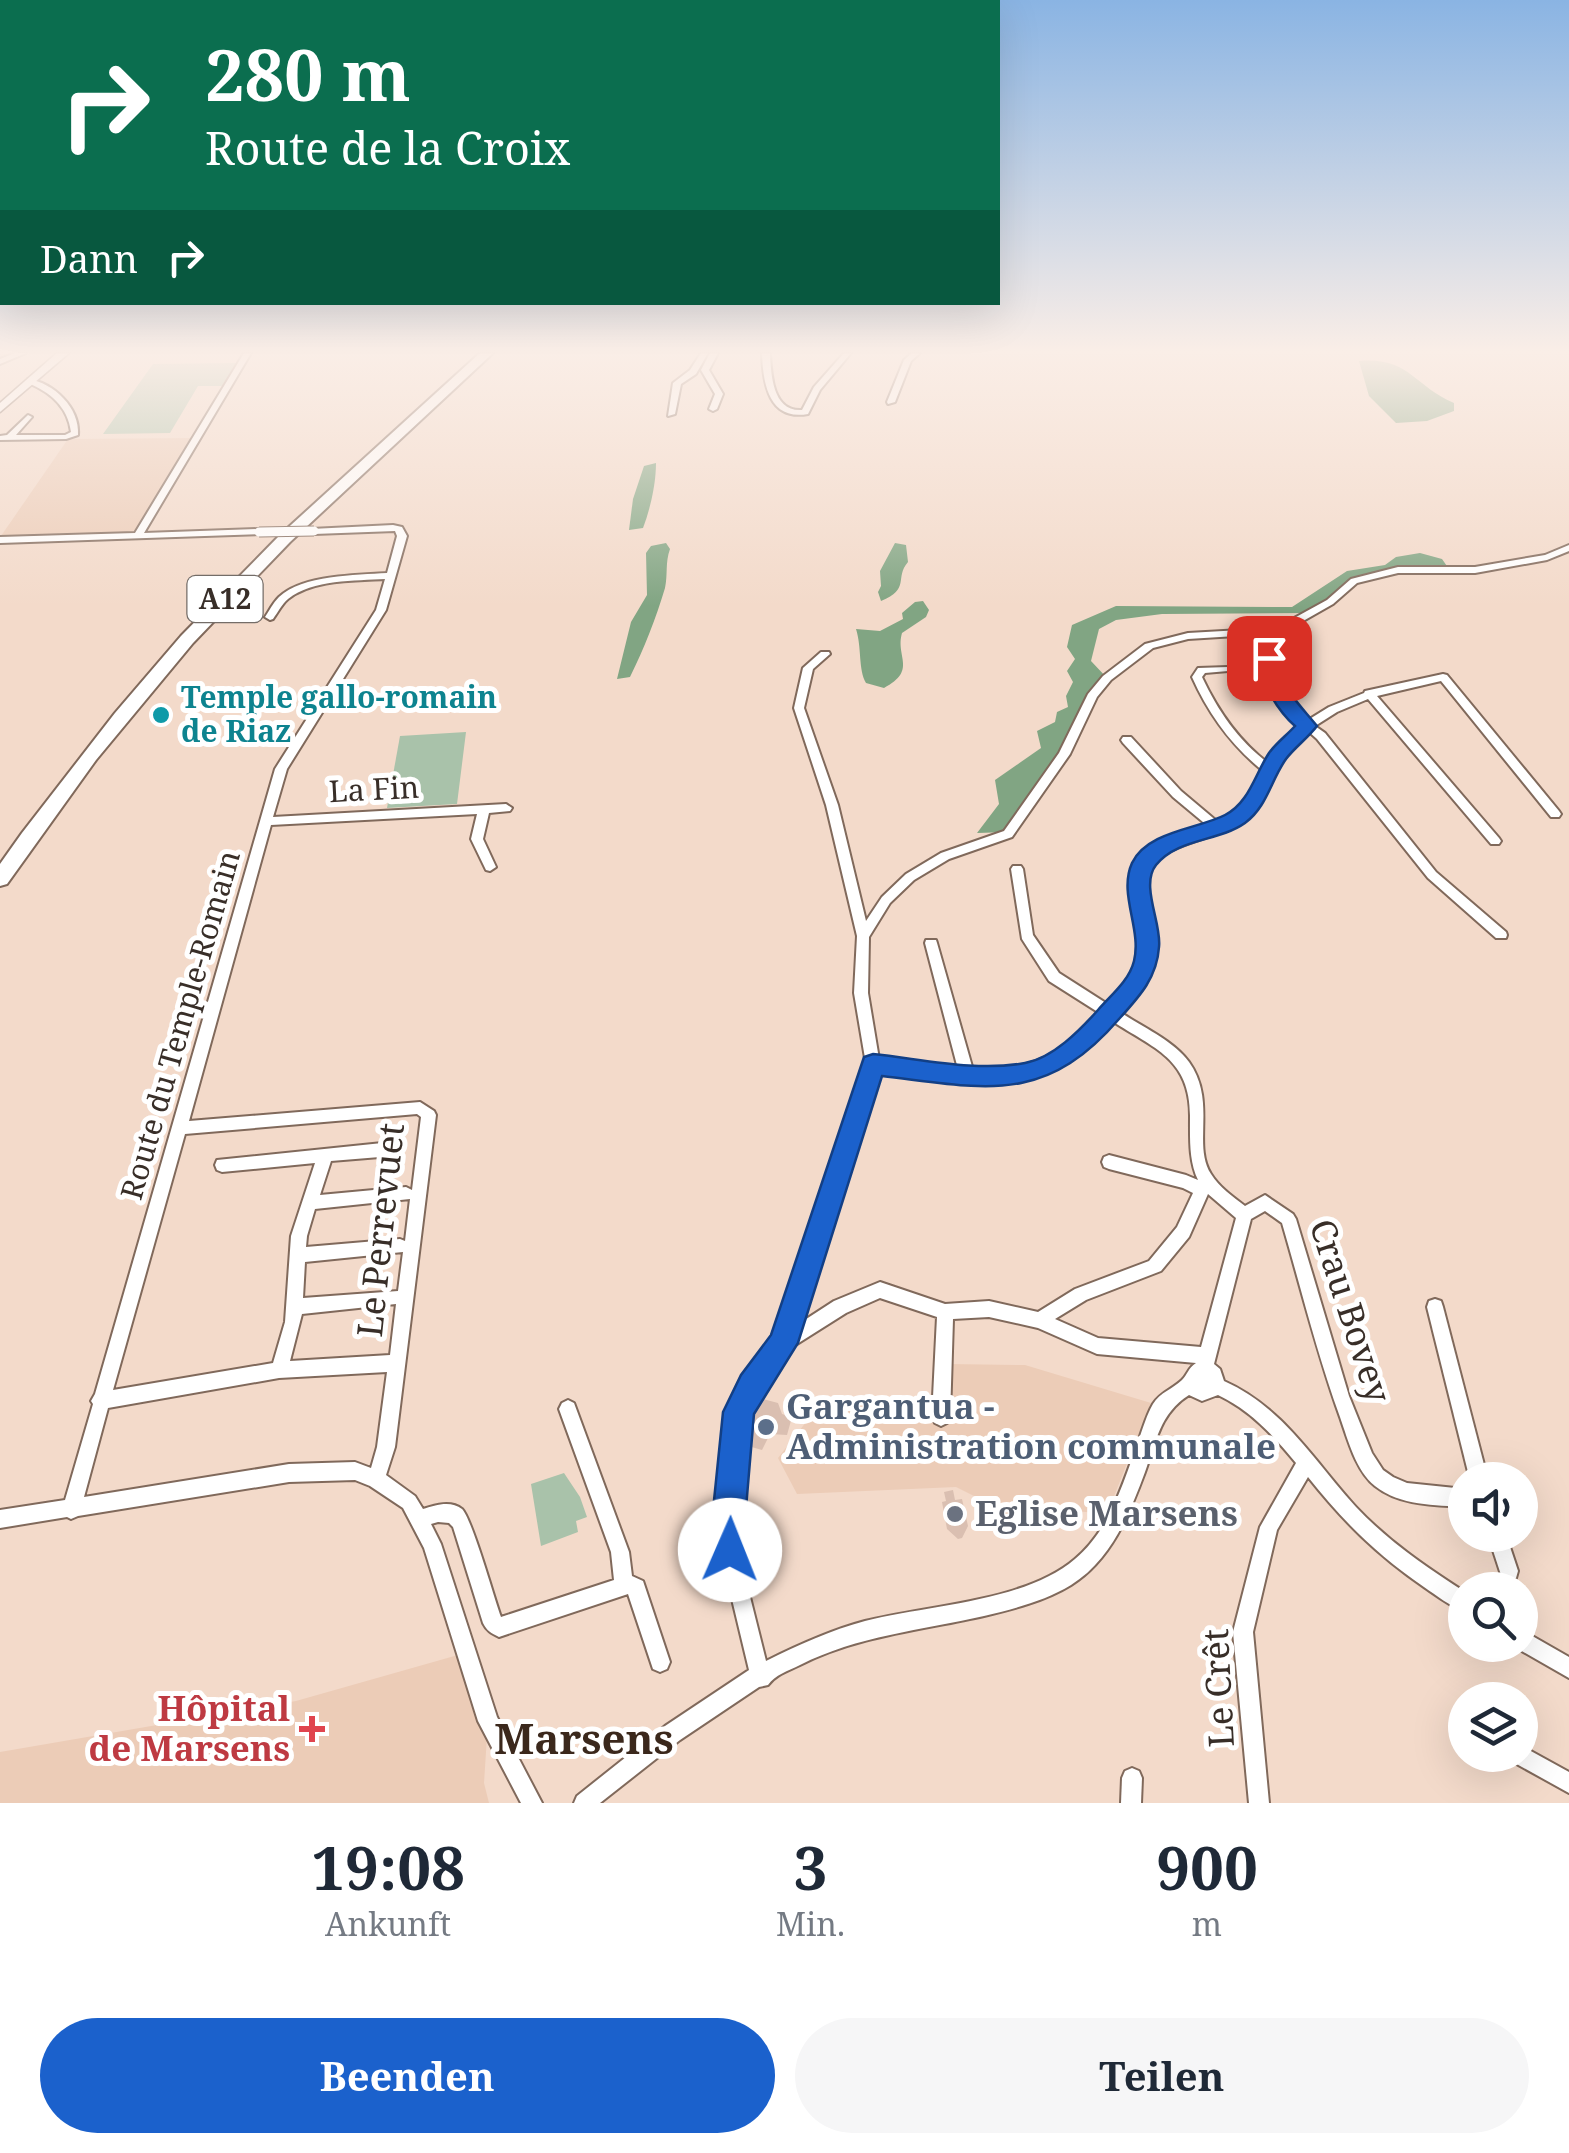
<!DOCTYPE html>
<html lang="de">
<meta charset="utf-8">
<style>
:root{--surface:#fff;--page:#f6f6f7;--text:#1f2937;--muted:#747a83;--accent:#1b61cc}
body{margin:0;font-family:"Noto Serif",serif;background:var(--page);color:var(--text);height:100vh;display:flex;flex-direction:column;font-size:38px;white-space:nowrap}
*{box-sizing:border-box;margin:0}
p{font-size:32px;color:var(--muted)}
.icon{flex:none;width:55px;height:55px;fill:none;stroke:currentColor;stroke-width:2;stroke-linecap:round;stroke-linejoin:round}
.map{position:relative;height:1803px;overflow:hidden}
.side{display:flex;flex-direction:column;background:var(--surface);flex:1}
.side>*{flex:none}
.top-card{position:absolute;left:0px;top:0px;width:1000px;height:305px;box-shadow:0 10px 40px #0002;background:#0b6e4f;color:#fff;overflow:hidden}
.tools{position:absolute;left:1448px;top:1462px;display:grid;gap:20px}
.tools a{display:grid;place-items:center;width:90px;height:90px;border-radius:50%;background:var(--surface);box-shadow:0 10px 40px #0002;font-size:50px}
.pin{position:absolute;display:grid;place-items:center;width:85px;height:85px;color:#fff;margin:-42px;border-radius:20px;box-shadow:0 5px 15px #0006}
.me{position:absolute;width:110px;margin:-55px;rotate:1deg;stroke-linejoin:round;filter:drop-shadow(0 0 8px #0008)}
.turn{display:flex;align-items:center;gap:35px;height:210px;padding:0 40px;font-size:45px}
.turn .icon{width:130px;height:130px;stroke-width:2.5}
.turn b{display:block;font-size:70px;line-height:85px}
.then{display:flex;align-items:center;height:95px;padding:0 40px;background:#0003;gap:20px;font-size:38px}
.eta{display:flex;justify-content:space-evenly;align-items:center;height:170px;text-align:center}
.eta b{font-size:60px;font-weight:700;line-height:70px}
.action{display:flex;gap:20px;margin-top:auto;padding:20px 40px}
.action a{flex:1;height:115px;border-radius:60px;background:var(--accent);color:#fff;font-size:40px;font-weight:700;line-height:115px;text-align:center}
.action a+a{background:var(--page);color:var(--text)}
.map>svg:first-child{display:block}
.built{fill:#ecccb7}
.green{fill:#a9c2aa}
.forest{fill:#81a583}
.building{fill:#dabfb1}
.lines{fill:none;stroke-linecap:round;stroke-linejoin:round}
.minor-casing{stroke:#80695b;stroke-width:4}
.major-casing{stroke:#80695b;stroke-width:3}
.highway-casing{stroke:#80695b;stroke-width:4}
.minor{fill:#fff;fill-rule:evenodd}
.major{fill:#fff;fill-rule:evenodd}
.highway{fill:#fff;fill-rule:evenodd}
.minor-bridge-casing{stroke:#80695b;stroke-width:11;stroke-linecap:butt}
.minor-bridge{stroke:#fff;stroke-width:9}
.route{fill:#1b61cc;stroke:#123f85;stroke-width:2.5}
.culture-dot{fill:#0f9aa8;stroke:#fff;stroke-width:4}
.service-dot{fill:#5c6f8a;stroke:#fff;stroke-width:4}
.worship-dot{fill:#6b7280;stroke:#fff;stroke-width:4}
.health-dot{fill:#e0444e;stroke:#fff;stroke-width:4}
.labels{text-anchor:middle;stroke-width:10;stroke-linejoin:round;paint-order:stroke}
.shield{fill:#fff;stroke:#746d68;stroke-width:2.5}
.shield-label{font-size:28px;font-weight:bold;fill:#382e28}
.culture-label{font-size:30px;font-weight:bold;fill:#0d838f;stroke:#fff;text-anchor:start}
.street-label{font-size:30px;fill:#382e28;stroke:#fff}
.near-street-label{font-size:35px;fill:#382e28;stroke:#fff}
.near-service-label{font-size:35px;font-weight:bold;fill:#4e5e75;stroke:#fff;text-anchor:start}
.near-worship-label{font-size:35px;font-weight:bold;fill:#5b616d;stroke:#fff;text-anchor:start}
.near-health-label{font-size:35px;font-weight:bold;fill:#be3a42;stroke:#fff;text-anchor:end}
.near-quarter-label{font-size:42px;font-weight:bold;fill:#3b281c;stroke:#fff}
</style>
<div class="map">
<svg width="1569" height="1803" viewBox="0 0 1569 1803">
<rect width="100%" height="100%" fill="#f3daca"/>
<g class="built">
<path d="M 193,438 L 135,533 L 1,536 L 68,439 Z"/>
<path d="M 946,1364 L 1025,1365 L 1151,1403 L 1107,1514 L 988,1503 L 956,1487 L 797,1494 L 778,1458 L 817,1408 L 836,1403 L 936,1416 Z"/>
<path d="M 465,1653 L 488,1721 L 484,1783 L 489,1803 L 0,1803 L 0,1752 L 296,1701 Z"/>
</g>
<g class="green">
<path d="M 236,363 L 222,386 L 198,386 L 170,433 L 103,434 L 153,364 Z"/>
<path d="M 466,732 L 457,804 L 387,808 L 400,736 Z"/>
<path d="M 564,1473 L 580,1497 L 587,1517 L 576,1521 L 578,1532 L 541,1546 L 531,1484 Z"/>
</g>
<g class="forest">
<path d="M 1359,361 C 1410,357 1412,385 1454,403 L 1454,411 L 1427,421 L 1396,423 L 1369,396 Z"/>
<path d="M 656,463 C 656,482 651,507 643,528 L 629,530 L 633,499 L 644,466 Z"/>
<path d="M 666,543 L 670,549 C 665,563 668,574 665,588 C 656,618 644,649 630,677 L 617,679 L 631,622 L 647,595 L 646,553 L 651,546 Z"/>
<path d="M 895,543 L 906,545 L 908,562 C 894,578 911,589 881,601 L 878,592 L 881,586 L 880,571 Z"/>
<path d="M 1420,553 L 1442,559 L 1449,569 L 1398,570 L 1355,581 L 1313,613 L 1162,614 L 1116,620 L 1099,629 L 1091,661 L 1107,678 L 1065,752 L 1009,832 L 977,833 L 999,804 L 995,780 L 1041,748 L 1037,731 L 1055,722 L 1057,712 L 1068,707 L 1066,696 L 1073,682 L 1067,671 L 1075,659 L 1067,647 L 1072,625 L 1116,606 L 1292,607 L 1347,571 L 1385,565 L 1396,557 Z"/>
<path d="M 923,601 L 929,610 L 926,617 L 902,633 C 895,657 918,670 884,688 L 866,683 C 858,669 862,648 856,629 L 880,631 L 903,619 L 902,613 L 915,602 Z"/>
</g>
<g class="building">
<path d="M 759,1398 L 778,1403 L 782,1414 L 792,1417 L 787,1435 L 770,1434 L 762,1450 L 748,1446 L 751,1414 Z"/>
<path d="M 953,1490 L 955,1500 L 962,1499 L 968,1526 L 962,1538 L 958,1539 L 947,1529 L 942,1502 L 946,1501 L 944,1492 Z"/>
</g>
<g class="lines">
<g class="minor-casing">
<g id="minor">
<path d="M 15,353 L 26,353 L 0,364 L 0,359 Z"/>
<path d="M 244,353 L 251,353 L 144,533 L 259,529 L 264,532 L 262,534 L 0,543 L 0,537 L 135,533 Z"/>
<path d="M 701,353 L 708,353 L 696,374 L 681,384 L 675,414 L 668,416 L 673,383 L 690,370 Z"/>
<path d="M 710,353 L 718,353 L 709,370 L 723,394 L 717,409 L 713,411 L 709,409 L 715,394 L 701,370 Z"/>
<path d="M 762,353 L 770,353 C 771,376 773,412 802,410 L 814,387 L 844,353 L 851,353 L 820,390 L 808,414 C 769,421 763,384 762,353 Z"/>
<path d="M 912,353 L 920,353 L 911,361 L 895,402 L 888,404 L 887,402 L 904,360 Z"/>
<path d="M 28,379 C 54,383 80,408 78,435 L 66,439 L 0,440 L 0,436 L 7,435 L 28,415 L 32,417 L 16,435 L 65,435 L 71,432 C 68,407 50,392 28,383 Z"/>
<path d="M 393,525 L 402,527 L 407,536 L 386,610 L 287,769 L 273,817 L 506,804 L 512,808 L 510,811 L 489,813 L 483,839 L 496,867 L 490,871 L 486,870 L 471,839 L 477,814 L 271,825 L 189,1121 L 420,1102 L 434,1111 L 436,1115 L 395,1447 L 386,1475 L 415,1496 L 423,1509 C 435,1505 451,1500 462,1509 C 472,1519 494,1598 501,1617 L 614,1580 L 611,1552 L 559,1409 L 562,1403 L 568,1400 L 574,1403 L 629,1552 L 632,1576 L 643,1581 L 670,1662 L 667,1669 L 660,1672 L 653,1669 L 628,1594 L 499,1637 C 491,1633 487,1631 483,1623 L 453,1527 L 449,1523 L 438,1522 L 431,1524 L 441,1544 L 497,1717 L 542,1803 L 521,1803 L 478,1721 L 424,1548 L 403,1508 L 370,1486 L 355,1480 L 289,1482 L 78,1516 L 71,1519 L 67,1517 L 0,1528 L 0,1510 L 65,1500 L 93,1404 L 91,1401 L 95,1394 L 275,769 L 376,610 L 385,579 C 355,581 313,579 288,599 C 282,604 278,612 273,619 L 270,620 L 265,617 C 269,611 273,603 279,597 C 302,575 356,575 387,573 L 397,536 L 395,531 L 314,534 L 309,531 L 311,529 ZM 417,1114 L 421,1117 L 412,1190 L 406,1187 L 320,1195 L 331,1161 L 392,1156 L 397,1154 L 399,1149 L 397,1144 L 392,1142 L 217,1160 L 215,1165 L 217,1170 L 222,1172 L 315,1163 L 291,1236 L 285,1322 L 273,1363 L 113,1390 L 185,1134 ZM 410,1199 L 405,1241 L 400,1239 L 306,1247 L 307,1236 L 315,1209 ZM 403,1252 L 398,1291 L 303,1298 L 305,1262 ZM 396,1304 L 390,1355 L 290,1361 L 302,1314 ZM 387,1372 L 377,1447 L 371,1468 L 355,1462 L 289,1464 L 84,1497 L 108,1408 L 279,1378 Z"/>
<path d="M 1569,545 L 1569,551 L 1547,560 L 1475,573 L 1398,573 L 1357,583 L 1333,604 L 1282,633 L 1188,639 L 1153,648 L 1111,680 L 1097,697 L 1070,754 L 1012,837 L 949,859 L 914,880 L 890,903 L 869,937 L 868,993 L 879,1059 L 958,1069 L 925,943 L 926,940 L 936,940 L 937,943 L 973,1070 C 1034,1070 1058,1056 1101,1014 L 1049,981 L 1022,939 L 1011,869 L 1013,866 L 1021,866 L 1023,869 L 1033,935 L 1059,973 L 1109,1005 C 1118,996 1128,986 1134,974 C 1151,940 1132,900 1137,864 C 1156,842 1182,836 1209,827 L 1173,797 L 1123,743 L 1121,740 L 1123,737 L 1131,737 L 1181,791 L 1219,823 C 1242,810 1252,794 1263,771 C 1231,745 1209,715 1192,677 L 1198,668 L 1228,667 L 1228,671 L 1205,673 L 1202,677 C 1218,711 1238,740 1268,763 L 1276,750 L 1301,726 C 1286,714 1262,680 1264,660 L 1258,657 L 1258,653 L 1266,653 L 1273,657 C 1275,679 1289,706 1308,720 L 1329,707 L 1364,693 L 1365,691 L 1443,674 L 1447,675 L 1559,811 L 1561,814 L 1559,817 L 1551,817 L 1441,681 L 1377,696 L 1499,838 L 1501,841 L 1499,844 L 1491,844 L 1368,699 L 1337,712 L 1315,726 L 1325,733 L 1436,872 L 1506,932 L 1507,935 L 1506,938 L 1496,938 L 1428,878 L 1317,739 L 1308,731 C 1298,740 1288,749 1281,760 C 1268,780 1261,805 1242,820 C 1213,842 1176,840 1149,866 C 1146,885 1150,904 1152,923 C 1157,960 1144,985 1120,1012 C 1142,1027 1173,1040 1189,1062 C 1217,1101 1192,1145 1211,1174 C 1219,1187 1233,1197 1245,1206 L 1265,1195 L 1293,1214 L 1296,1219 L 1349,1396 L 1372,1453 L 1383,1470 L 1393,1477 L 1407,1483 L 1465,1489 L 1465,1507 C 1435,1505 1400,1506 1375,1486 C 1356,1471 1348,1440 1340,1417 C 1317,1354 1301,1288 1282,1223 L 1265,1211 L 1251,1219 L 1214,1364 L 1220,1369 L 1224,1381 C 1283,1407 1314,1461 1356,1507 C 1388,1541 1426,1567 1465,1592 L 1465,1612 C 1450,1606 1437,1596 1424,1587 C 1377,1555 1343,1521 1308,1477 L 1277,1530 L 1253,1632 L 1269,1803 L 1249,1803 L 1233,1632 L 1260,1527 L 1296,1463 C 1274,1436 1250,1410 1218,1395 L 1202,1401 L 1189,1395 C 1160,1413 1156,1442 1145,1472 C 1129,1515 1111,1560 1071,1585 C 1045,1601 1013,1609 984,1616 C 922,1630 857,1636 800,1665 C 788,1671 775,1675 768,1685 L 759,1687 L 680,1740 L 600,1803 L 574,1803 L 577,1796 L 665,1726 L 749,1670 L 720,1549 L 719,1520 L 730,1412 L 746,1380 L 776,1339 L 866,1064 L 854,993 L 857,936 L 826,805 L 794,708 L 803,668 L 821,652 L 829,652 L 830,654 L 813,669 L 804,708 L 838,805 L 866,921 L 882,897 L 906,874 L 941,853 L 1004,831 L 1059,753 L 1088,694 L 1103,676 L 1145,644 L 1188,633 L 1276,628 L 1327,600 L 1351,579 L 1398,567 L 1475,567 L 1545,555 ZM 1112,1021 C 1155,1049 1191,1059 1190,1118 C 1190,1140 1189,1161 1198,1180 L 1186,1175 L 1109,1155 L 1104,1157 L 1102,1162 L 1104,1167 L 1109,1169 L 1183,1188 L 1193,1193 L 1177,1227 L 1149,1261 L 1075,1289 L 1038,1312 L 989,1301 L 945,1304 L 880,1282 L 834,1301 L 797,1325 L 878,1071 C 937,1079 1000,1093 1057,1066 C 1078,1055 1095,1038 1112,1021 ZM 1208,1194 L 1236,1218 L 1201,1347 L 1098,1338 L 1055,1319 L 1086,1300 L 1161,1271 L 1189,1237 ZM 880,1298 L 937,1317 L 932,1417 L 935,1423 L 941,1426 L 947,1423 L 950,1417 L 953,1319 L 989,1317 L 1038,1328 L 1097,1354 L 1196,1363 C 1188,1368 1188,1374 1182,1380 C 1173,1389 1160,1392 1153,1404 C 1147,1414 1143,1428 1139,1439 C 1124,1481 1110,1530 1075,1559 C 1025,1602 928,1605 865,1621 C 831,1630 798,1645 766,1661 L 738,1549 L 737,1520 L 747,1413 L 758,1392 L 789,1349 L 846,1313 Z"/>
<path d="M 1435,1299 L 1441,1301 L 1443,1307 L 1488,1480 L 1470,1480 L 1427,1307 L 1429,1301 Z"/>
<path d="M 1488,1535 L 1506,1535 L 1518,1571 L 1516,1578 L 1509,1580 L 1502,1578 Z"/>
<path d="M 1520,1629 L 1569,1657 L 1569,1678 L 1513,1646 L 1520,1645 Z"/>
<path d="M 1520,1745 L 1569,1772 L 1569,1793 L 1513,1762 L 1510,1755 L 1520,1755 Z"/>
<path d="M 1132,1768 L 1139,1771 L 1142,1778 L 1141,1803 L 1121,1803 L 1122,1778 L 1125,1771 Z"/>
</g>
</g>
<g class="major-casing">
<path id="major" d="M 57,353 L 69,353 L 0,412 L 0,403 Z"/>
</g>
<g class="highway-casing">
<path id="highway" d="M 480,353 L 493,353 L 290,542 L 193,643 L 96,760 L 7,884 L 0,886 L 0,864 L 22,833 L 115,713 L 181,636 L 280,535 Z"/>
</g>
<use href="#minor" class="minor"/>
<use href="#major" class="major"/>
<use href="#highway" class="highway"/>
<g class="minor-bridge-casing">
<path id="minor-bridge" d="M 259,532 L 314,531"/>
</g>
<use href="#minor-bridge" class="minor-bridge"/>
</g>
<linearGradient id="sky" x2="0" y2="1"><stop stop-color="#8ab4e3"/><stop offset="0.58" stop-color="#faeee7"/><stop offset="1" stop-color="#faeee7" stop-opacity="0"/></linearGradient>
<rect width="1569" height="606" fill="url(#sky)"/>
<path class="route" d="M 1269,653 L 1278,658 C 1277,685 1302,707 1317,726 C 1308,738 1295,747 1286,759 C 1271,780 1267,807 1245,823 C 1218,842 1178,838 1156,865 C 1140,885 1162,924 1159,947 C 1157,978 1139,997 1119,1019 C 1044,1106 986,1088 882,1076 L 798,1343 L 754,1414 L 745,1520 L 746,1550 L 741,1561 L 730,1566 L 718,1561 L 713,1550 L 712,1520 L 723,1412 L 741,1375 L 771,1335 L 864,1057 L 873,1054 C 922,1059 976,1072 1025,1063 C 1053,1058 1080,1030 1098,1010 C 1111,995 1129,981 1134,961 C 1142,929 1118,894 1132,863 C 1147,831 1198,829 1225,815 C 1249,803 1255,774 1269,753 C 1276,743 1287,735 1295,726 C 1279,712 1258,680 1259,658 Z"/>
<circle class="culture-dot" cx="161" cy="715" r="10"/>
<circle class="service-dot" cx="766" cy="1427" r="10"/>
<circle class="worship-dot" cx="955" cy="1514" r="10"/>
<path class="health-dot" d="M307 1714h10v10h10v10h-10v10h-10v-10h-10v-10h10z"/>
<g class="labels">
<rect class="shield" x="187.5" y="576" width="75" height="46" rx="8"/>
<g class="shield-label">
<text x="225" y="609">A12</text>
</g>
<g class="culture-label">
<text x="181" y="708">Temple gallo-romain<tspan x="181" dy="34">de Riaz</tspan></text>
</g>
<g class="street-label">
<text transform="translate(374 790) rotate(-3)" y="10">La Fin</text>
<text transform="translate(181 1025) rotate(-74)" y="10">Route du Temple-Romain</text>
</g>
<g class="near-street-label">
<text transform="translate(381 1230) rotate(-84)" y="12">Le Perrevuet</text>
<text transform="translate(1350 1311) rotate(72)" y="12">Crau Bovey</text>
<text transform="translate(1219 1688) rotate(-93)" y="12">Le Crêt</text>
</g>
<g class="near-service-label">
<text x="786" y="1419">Gargantua -<tspan x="786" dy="40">Administration communale</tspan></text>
</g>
<g class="near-worship-label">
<text x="975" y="1526">Eglise Marsens</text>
</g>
<g class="near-health-label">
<text x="290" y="1721">Hôpital<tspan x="290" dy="40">de Marsens</tspan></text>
</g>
<g class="near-quarter-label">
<text x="584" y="1754">Marsens</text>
</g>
</g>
</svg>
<div class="tools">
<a><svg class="icon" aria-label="sound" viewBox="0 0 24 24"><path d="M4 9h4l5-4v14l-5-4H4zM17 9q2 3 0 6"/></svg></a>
<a><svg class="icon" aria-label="search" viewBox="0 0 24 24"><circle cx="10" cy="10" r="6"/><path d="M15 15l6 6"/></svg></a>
<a><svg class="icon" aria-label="layers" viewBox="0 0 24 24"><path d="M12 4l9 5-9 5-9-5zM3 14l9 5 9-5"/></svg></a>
</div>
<div class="pin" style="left:1269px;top:658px;background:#d93025"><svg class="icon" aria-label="arrive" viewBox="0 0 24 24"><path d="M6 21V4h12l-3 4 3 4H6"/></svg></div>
<svg class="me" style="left:730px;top:1550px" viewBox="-20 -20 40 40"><circle r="19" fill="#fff"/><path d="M0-13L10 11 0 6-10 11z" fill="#1b61cc"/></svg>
<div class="top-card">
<div class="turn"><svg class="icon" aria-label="right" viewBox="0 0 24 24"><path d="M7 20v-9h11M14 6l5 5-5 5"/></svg><div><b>280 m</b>Route de la Croix</div></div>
<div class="then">Dann<svg class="icon" aria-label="right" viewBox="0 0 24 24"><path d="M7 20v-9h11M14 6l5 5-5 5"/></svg></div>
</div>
</div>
<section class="side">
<div class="eta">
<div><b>19:08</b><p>Ankunft</p></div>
<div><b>3</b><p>Min.</p></div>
<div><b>900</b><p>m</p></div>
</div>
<div class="action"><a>Beenden</a><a>Teilen</a></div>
</section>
